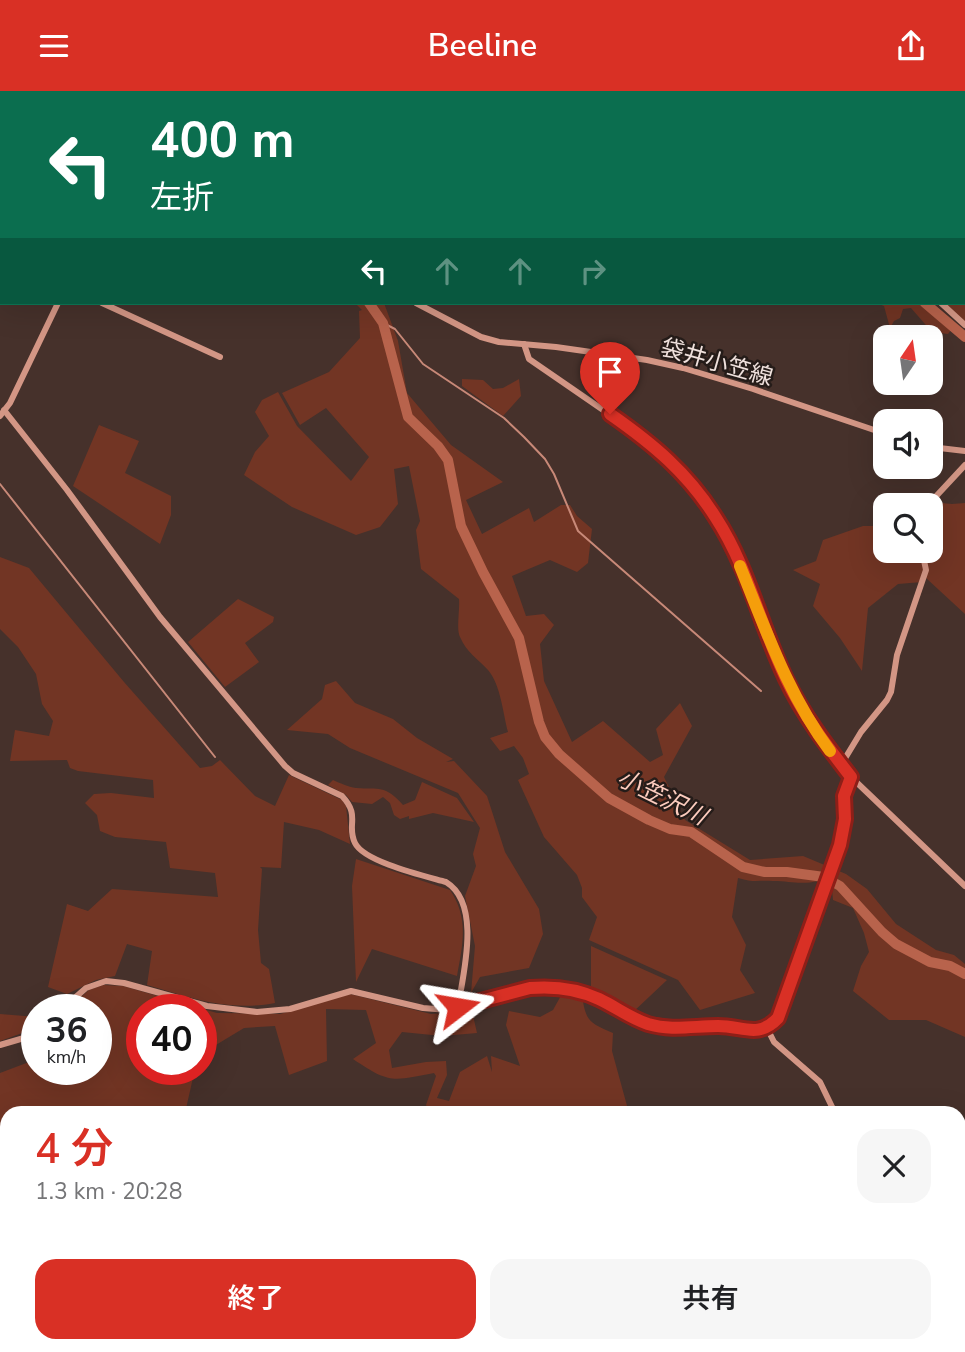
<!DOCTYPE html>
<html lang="ja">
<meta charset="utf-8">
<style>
:root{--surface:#fff;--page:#f6f6f6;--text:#202124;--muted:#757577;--accent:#d93025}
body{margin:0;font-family:"Nunito Sans","Noto Sans JP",sans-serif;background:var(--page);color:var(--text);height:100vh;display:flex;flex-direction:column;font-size:26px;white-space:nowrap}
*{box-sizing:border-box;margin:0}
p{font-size:23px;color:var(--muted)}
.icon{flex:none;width:38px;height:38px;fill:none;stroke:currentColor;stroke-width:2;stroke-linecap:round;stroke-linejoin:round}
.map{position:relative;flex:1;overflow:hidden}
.side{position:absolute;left:0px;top:1015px;width:966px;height:247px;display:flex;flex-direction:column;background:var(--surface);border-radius:21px 21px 0 0;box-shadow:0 7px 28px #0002}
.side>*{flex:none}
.guide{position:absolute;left:0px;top:0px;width:966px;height:214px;box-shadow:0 7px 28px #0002;background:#0b6e4f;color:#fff;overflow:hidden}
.needle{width:46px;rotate:13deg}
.tools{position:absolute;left:873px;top:234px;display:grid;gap:14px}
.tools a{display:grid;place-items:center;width:70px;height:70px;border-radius:14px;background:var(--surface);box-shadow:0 7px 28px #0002;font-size:35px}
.speed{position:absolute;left:21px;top:903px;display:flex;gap:14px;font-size:35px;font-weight:700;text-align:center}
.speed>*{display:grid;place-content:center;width:91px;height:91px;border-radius:50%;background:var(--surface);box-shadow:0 7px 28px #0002;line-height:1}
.speed small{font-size:18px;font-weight:400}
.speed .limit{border:10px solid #d22;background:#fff;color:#111}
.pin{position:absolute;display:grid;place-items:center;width:60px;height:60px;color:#fff;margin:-72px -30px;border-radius:50% 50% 50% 0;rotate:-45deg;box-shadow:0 0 7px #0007}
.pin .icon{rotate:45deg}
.me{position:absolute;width:77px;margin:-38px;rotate:76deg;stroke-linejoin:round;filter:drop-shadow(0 0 5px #0008)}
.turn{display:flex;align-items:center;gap:24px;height:147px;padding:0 35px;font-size:32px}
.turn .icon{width:91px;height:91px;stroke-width:2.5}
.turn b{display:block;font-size:49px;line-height:60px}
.lanes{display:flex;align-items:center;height:66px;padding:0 35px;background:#0003;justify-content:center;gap:35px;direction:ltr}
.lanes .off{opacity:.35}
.round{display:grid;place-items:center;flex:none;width:74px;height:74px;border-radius:21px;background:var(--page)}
.headline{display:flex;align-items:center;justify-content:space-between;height:119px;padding:0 35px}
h1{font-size:42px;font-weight:600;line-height:52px;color:var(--accent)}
.cta{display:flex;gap:14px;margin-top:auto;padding:14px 35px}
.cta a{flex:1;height:80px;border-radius:21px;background:var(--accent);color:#fff;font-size:28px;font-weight:600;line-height:80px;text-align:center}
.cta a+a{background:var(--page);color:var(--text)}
header{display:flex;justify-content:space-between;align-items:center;height:91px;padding:0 35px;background:var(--accent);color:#fff;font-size:32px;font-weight:600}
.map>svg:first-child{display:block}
.green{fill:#723524}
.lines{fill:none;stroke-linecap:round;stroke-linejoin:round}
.stream{stroke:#c88978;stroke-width:2}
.river{stroke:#b8634c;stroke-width:10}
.secondary{stroke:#d39685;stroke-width:6}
.route-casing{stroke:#8d1f18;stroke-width:18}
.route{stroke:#d93025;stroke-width:12}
.slow{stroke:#f59e0b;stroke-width:12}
.labels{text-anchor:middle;stroke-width:5;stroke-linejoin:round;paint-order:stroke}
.street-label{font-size:23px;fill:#efe1dd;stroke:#251c19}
.water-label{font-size:24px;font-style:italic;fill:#fcccbe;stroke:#251c19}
</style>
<header><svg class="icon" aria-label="menu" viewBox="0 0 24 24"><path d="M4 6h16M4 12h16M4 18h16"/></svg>Beeline<svg class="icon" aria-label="share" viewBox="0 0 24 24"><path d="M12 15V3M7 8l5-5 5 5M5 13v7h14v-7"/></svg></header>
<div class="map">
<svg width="965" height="1261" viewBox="0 0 965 1261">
<rect width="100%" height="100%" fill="#46312b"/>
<g class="green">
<path d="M 803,0 L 965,0 L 965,233 L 941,212 L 964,212 L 964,2 Z"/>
<path d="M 355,212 L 384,212 L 398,250 L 407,302 L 451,354 L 503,391 L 466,409 L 482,443 L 529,417 L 534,431 L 561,414 L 570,414 L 577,425 L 592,438 L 588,472 L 577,481 L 550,469 L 512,485 L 526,525 L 544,523 L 554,534 L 540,553 L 544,590 L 572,651 L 603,630 L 650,671 L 663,664 L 656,638 L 680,612 L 692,635 L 664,686 L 685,729 L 750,769 L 803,765 L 846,783 L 867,798 L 896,833 L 936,859 L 954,864 L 965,873 L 965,946 L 926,929 L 889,929 L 853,900 L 861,875 L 869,861 L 864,842 L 853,817 L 833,809 L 832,799 L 819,790 C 799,794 791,790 773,790 C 757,789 755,792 738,787 L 732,826 L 746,854 L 740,879 L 755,902 L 700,919 L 678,889 L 589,849 L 597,826 L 582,806 L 582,797 L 577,784 L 544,746 L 518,689 L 529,683 L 523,667 L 514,655 L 500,660 L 490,647 L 508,641 C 503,623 501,594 488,579 C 477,567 467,562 460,546 C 456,539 460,518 459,508 L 421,478 L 416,439 L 420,430 L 409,375 L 394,378 L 398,413 L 380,436 L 356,444 L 292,416 L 244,384 L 255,361 L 269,345 L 255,321 L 262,309 L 278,301 L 297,335 L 351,390 L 369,366 L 326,317 L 300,334 L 282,302 L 329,281 L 360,247 L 359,220 L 362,219 Z"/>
<path d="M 876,212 L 924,212 L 951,239 L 948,243 L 932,241 L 911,217 L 903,218 L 900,227 L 894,230 L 890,237 L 884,215 Z"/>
<path d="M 462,288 L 483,289 L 493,298 L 503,297 L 519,288 L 521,305 L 503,325 L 462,295 Z"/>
<path d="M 99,334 L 139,350 L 125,382 L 171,405 L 171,424 L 160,453 L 73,395 Z"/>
<path d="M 931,411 L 952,413 L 965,412 L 965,523 L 926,487 L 922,491 L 898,493 L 868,517 L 862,580 L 840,547 L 813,515 L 820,493 L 793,479 L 816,470 L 823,449 L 863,435 L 885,435 L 886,460 L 931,460 Z"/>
<path d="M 0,466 L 29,477 L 124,591 L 200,677 L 212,675 L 220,669 L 255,705 L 275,715 L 289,684 L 342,709 L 346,715 L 350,753 L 319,739 L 284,731 L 281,777 L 260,776 L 262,778 L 258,839 L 261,872 L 269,878 L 275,912 C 228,921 192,907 147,894 L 152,860 L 127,853 L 115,885 L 96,889 L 67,903 L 48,896 L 67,813 L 88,820 L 112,798 L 218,806 L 215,782 L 170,777 L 166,751 L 115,746 L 100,740 L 97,724 L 85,712 L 94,703 L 111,702 L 154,707 L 153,689 L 78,680 L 70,677 L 67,669 L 10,670 L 15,639 L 49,645 L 53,630 L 42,613 L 36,583 L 18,556 L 0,538 Z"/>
<path d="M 238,508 L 274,526 L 273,531 L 245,552 L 259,571 L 225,596 L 188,551 Z"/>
<path d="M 336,590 L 355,612 L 393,628 L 417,647 L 453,668 L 446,671 L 454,670 L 487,705 L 505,761 L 539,818 L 543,843 L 529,877 L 480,886 L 471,902 L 475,855 L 465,805 L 476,775 L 473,763 L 480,737 L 458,702 L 350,657 L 328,643 L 287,639 L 322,608 L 325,594 Z"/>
<path d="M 333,689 C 340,692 348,696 356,697 C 380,699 384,693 403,714 L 415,709 L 422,691 L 457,707 L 474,731 L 433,722 L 409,728 L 409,725 L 400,728 L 394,724 L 390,712 L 383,706 L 372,713 L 352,711 L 346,704 L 328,694 Z"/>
<path d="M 356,768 L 450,799 C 469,827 463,853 457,885 L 372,858 L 356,891 L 352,795 Z"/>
<path d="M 591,855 L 667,889 L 632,922 L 614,909 L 591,900 Z"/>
<path d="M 103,894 L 123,895 L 217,922 L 280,923 L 350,903 L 431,923 L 472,920 L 477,942 L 442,945 L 402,941 L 389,959 L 392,977 L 426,971 L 446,970 L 447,984 L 437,1007 L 449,1010 L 460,981 L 487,965 L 492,981 L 491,965 L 520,975 L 506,934 L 509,920 L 540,926 L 553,919 L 563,901 L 582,905 C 586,930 589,932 613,942 L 612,960 L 629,1022 L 515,1022 L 509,1015 L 498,1022 L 430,1021 L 426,1014 L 436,985 L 434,982 C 392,990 390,993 353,968 L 376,952 L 366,919 L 326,918 L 327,970 L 289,984 L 275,935 L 244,937 L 201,963 L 201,919 L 142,919 L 142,978 L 195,978 L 185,1022 L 7,1022 L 7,1057 L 0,1058 L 0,982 L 37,968 L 37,978 L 96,978 L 96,919 L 66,919 L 89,899 Z"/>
<path d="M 0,923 L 37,926 L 37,934 L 28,940 L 0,950 Z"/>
<path d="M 965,1241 L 965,1261 L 851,1261 L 853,1255 L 959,1255 L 959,1242 Z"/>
<path d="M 150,1255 L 515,1255 L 516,1261 L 158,1261 Z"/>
<path d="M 516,1255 L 618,1255 L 610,1261 L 517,1261 Z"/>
</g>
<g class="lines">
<g class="stream">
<path d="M 383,232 L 395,238 L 423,273 L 504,327 L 524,346 L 545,368 L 554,383 L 578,440 L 761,600"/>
<path d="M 0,393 L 215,666"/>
</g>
<g class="river">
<path d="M 196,0 L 199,2"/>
<path d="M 809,0 L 810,2"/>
<path d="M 85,2 L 88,0"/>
<path d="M 0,76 L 2,69"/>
<path d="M 0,105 L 2,114"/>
<path d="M 369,212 L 383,232 L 408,326 L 438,355 L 448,369 L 461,435 L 483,481 L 519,547 L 539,631 L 545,646 L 559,663 L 609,707 L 649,729 L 670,738 L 691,741 L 743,776 L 765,781 L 787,781 L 824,786 L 840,795 L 882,841 L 896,853 L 930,871 L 950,875 L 965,883"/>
<path d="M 925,212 L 965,246"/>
</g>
<g class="secondary">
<path d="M 30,0 L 34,2"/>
<path d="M 227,0 L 229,2"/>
<path d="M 586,0 L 588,2"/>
<path d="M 143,2 L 144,0"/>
<path d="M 0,170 L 2,170"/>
<path d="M 102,212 L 220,266"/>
<path d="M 416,212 L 481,246 L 499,251 L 556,256 L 647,269 L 683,277 L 753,298 L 886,343"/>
<path d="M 941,212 L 965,234"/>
<path d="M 524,253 L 529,268 L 654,354 L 687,387 L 725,441 L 785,588 L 812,634 L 851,686 L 965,795"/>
<path d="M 4,319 L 67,399 L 160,526 L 285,675 L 293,682 L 342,705 C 361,725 346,734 355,752 C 364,771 425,785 446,791 C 482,813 463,883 458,916"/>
<path d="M 0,325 L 10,312 L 58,212"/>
<path d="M 931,356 L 965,360"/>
<path d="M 927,415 L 965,374"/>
<path d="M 841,674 L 861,641 L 887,609 L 891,601 L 897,564 L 926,479 L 922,460"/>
<path d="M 61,919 L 86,897 L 106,890 L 124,892 L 207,915 L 257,921 L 290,918 L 351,900 L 423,917 L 448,919 L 530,897 C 554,895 578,898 599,908 C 619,918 636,931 658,936 C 678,940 698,935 718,935 C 742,935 759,948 778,927 L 840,754 C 846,731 842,708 851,686"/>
<path d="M 767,937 L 774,951 L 820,991 L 835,1022"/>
<path d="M 0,954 L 24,947 L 37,939"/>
<path d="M 10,1261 L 16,1255"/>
<path d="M 771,1261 L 775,1255"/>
</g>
</g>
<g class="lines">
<g class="route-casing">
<path id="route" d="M 458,916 L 530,897 C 554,895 578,898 599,908 C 616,916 630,927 648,933 C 671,940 694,935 718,935 C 743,935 758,948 778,927 L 840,754 L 845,728 L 844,705 L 851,686 C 827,655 803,624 786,588 C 761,536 748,476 716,427 C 688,382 653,353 610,323"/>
</g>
<use href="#route" class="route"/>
<path class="slow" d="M 740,475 C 766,539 788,604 830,660"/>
</g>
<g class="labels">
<g class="street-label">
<text transform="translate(717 271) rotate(16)" y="8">袋井小笠線</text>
</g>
<g class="water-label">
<text transform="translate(662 706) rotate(26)" y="8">小笠沢川</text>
</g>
</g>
</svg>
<div class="tools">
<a><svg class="needle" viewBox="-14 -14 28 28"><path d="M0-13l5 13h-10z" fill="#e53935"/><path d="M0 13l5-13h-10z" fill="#757577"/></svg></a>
<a><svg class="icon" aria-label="sound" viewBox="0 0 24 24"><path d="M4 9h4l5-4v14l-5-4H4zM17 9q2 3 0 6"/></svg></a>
<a><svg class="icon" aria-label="search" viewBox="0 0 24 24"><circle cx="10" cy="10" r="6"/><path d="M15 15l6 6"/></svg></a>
</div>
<div class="speed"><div>36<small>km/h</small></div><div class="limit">40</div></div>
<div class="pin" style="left:610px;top:323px;background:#d93025"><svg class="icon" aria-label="arrive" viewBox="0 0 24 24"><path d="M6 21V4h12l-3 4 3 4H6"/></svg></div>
<svg class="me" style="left:458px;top:916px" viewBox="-20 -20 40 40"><path d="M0-17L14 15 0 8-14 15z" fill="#d93025" stroke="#fff" stroke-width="4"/></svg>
<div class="guide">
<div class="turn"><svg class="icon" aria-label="left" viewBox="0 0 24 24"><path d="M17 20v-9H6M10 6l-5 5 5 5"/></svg><div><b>400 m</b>左折</div></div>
<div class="lanes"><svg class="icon" aria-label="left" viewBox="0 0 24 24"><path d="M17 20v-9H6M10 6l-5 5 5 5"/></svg><svg class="icon off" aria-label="ahead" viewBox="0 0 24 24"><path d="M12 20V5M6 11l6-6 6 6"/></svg><svg class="icon off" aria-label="ahead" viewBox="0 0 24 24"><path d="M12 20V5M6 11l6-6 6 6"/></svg><svg class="icon off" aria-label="right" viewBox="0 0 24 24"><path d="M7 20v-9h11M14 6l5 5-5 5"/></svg></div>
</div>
<section class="side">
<div class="headline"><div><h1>4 分</h1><p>1.3 km · 20:28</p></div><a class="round"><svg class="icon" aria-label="close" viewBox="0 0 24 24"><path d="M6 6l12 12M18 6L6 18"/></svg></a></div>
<div class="cta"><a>終了</a><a>共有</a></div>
</section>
</div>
